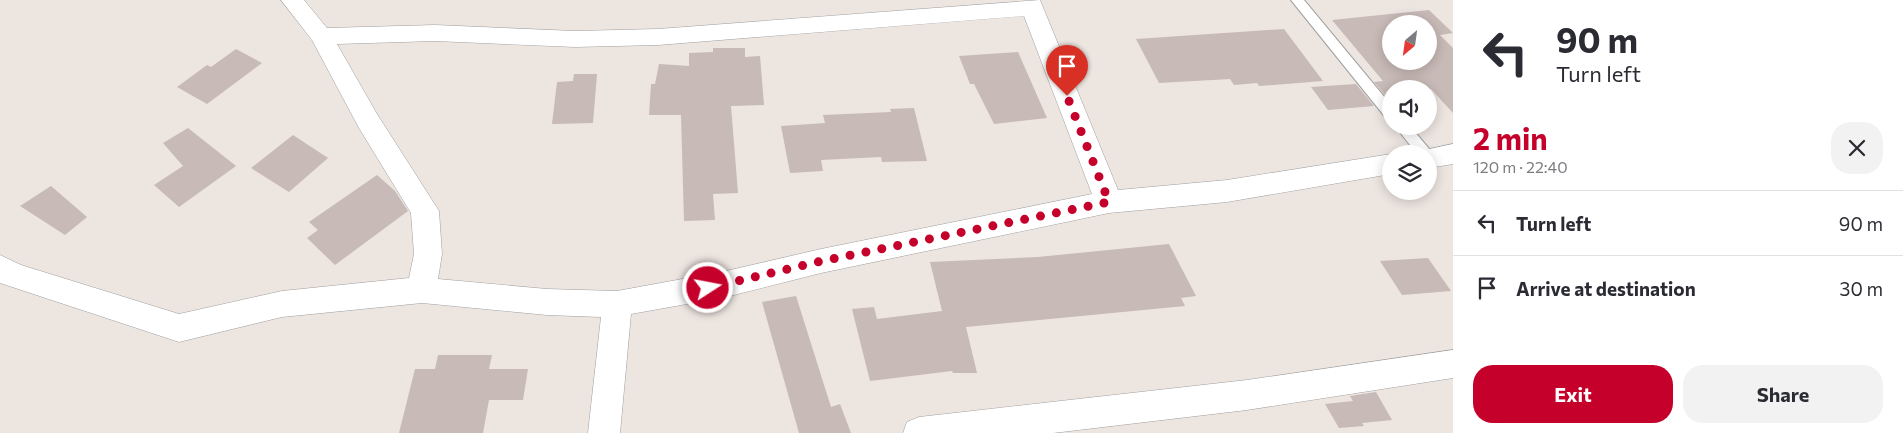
<!DOCTYPE html>
<meta charset="utf-8">
<style>
:root{--surface:#fff;--page:#f2f2f3;--text:#2b2b33;--muted:#7c7c81;--line:#e1e1e2;--accent:#c5002b}
body{margin:0;font-family:Commissioner,sans-serif;background:var(--page);color:var(--text);height:100vh;display:flex;flex-direction:column;font-size:19px;white-space:nowrap}
*{box-sizing:border-box;margin:0}
p{font-size:16px;color:var(--muted)}
.icon{flex:none;width:28px;height:28px;fill:none;stroke:currentColor;stroke-width:2;stroke-linecap:round;stroke-linejoin:round}
.map{position:relative;flex:1;overflow:hidden}
.drawer{display:flex;flex-direction:column;background:var(--surface);width:450px}
.drawer>*{flex:none}
.top-card{background:#fff;color:var(--text);overflow:hidden}
.needle{width:32px;rotate:209deg}
.buttons{position:absolute;left:1382px;top:15px;display:grid;gap:10px}
.buttons a{display:grid;place-items:center;width:55px;height:55px;border-radius:50%;background:var(--surface);box-shadow:0 2px 12px #0003;font-size:25px}
.pin{position:absolute;display:grid;place-items:center;width:42px;height:42px;color:#fff;margin:-51px -21px;border-radius:50% 50% 50% 0;rotate:-45deg;box-shadow:0 0 5px #0007}
.pin .icon{rotate:45deg}
.me{position:absolute;width:55px;margin:-28px;rotate:79deg;stroke-linejoin:round;filter:drop-shadow(0 0 4px #0008)}
.turn{display:flex;align-items:center;gap:18px;height:105px;padding:0 20px;font-size:22px}
.turn .icon{width:65px;height:65px;stroke-width:2.5}
.turn b{display:block;font-size:35px;line-height:42px}
.round{display:grid;place-items:center;flex:none;width:52px;height:52px;border-radius:20px;background:var(--page)}
.headline{display:flex;align-items:center;justify-content:space-between;height:85px;padding:0 20px}
h1{font-size:30px;font-weight:700;line-height:38px;color:var(--accent)}
.cta{display:flex;gap:10px;margin-top:auto;padding:10px 20px}
.cta a{flex:1;height:58px;border-radius:20px;background:var(--accent);color:#fff;font-size:20px;font-weight:700;line-height:58px;text-align:center}
.cta a+a{background:var(--page);color:var(--text)}
ul{padding:0;list-style:none}
li{display:flex;align-items:center;gap:15px;height:65px;padding:0 20px;border-top:1px solid var(--line)}
li div{flex:1}
li b{display:block;font-size:19px}
li em{font-style:normal}
main{display:flex;flex:1;min-height:0}
.map>svg:first-child{display:block}
.building{fill:#c8bab6;fill-rule:evenodd}
.lines{fill:none;stroke-linecap:round;stroke-linejoin:round}
.lane-casing{stroke:#9f9f9f;stroke-width:2}
.street-casing{stroke:#9f9f9f;stroke-width:1}
.lane{fill:#fff;fill-rule:evenodd}
.street{fill:#fff;fill-rule:evenodd}
.route{stroke:#c5002b;stroke-width:9;stroke-dasharray:0 16.2}
</style>
<main>
<div class="map">
<svg width="1453" height="433" viewBox="0 0 1453 433">
<rect width="100%" height="100%" fill="#ede5e0"/>
<g class="building">
<path d="M 1429,10 L 1453,33 L 1440,35 L 1453,48 L 1453,113 L 1431,89 L 1391,89 L 1391,102 L 1374,82 L 1383,81 L 1332,20 ZM 1391,24 L 1429,24 L 1429,61 L 1391,61 Z"/>
<path d="M 1284,29 L 1323,81 L 1259,86 L 1257,83 L 1234,85 L 1230,79 L 1159,83 L 1136,39 Z"/>
<path d="M 713,48 L 745,48 L 745,57 L 760,56 L 764,105 L 731,106 L 738,193 L 713,194 L 715,220 L 684,221 L 681,115 L 649,115 L 651,84 L 655,84 L 659,64 L 689,66 L 689,53 L 713,52 Z"/>
<path d="M 236,49 L 262,63 L 207,104 L 177,87 L 207,65 L 211,67 Z"/>
<path d="M 1018,52 L 1047,118 L 994,124 L 974,84 L 970,84 L 959,56 Z"/>
<path d="M 574,74 L 597,74 L 593,123 L 552,124 L 557,82 L 573,81 Z"/>
<path d="M 1356,84 L 1374,106 L 1328,110 L 1311,87 Z"/>
<path d="M 914,108 L 927,161 L 882,162 L 881,157 L 821,160 L 823,171 L 790,173 L 781,126 L 825,123 L 823,115 L 891,112 L 890,109 Z"/>
<path d="M 188,128 L 236,166 L 179,207 L 154,185 L 183,166 L 163,143 Z"/>
<path d="M 293,135 L 328,158 L 289,192 L 251,168 Z"/>
<path d="M 377,175 L 395,191 L 408,211 L 335,265 L 307,238 L 318,230 L 309,222 Z"/>
<path d="M 51,186 L 87,217 L 65,235 L 20,206 Z"/>
<path d="M 1169,244 L 1196,296 L 1181,298 L 1185,306 L 966,327 L 977,373 L 953,373 L 952,371 L 870,381 L 852,309 L 874,307 L 877,319 L 942,311 L 930,262 L 1038,257 Z"/>
<path d="M 1428,258 L 1451,291 L 1402,295 L 1380,261 Z"/>
<path d="M 796,296 L 831,407 L 840,404 L 851,433 L 799,433 L 762,302 Z"/>
<path d="M 438,355 L 492,355 L 489,369 L 528,369 L 523,400 L 489,400 L 483,433 L 399,433 L 415,369 L 435,369 Z"/>
<path d="M 1376,392 L 1392,420 L 1362,423 L 1364,426 L 1339,428 L 1325,404 L 1353,401 L 1350,396 Z"/>
</g>
<g class="lines">
<g class="lane-casing">
<g id="lane">
<path d="M 1291,0 L 1304,0 L 1391,105 L 1391,119 L 1386,118 Z"/>
<path d="M 1395,126 L 1410,126 L 1430,150 L 1432,154 L 1430,158 L 1429,154 L 1417,154 Z"/>
</g>
</g>
<g class="street-casing">
<g id="street">
<path d="M 281,0 L 304,0 L 327,28 L 435,25 L 575,31 L 658,29 L 1040,0 L 1118,190 L 1227,180 L 1391,154 L 1391,174 L 1227,202 L 1109,213 L 821,273 L 726,297 L 631,314 L 620,433 L 588,433 L 601,317 L 547,315 L 422,303 L 282,317 L 179,342 L 0,283 L 0,255 L 21,265 L 179,314 L 282,291 L 409,278 L 414,254 L 411,213 L 359,128 L 312,40 ZM 1024,16 L 1092,194 L 821,249 L 726,271 L 617,291 L 547,289 L 438,279 L 442,254 L 439,211 L 377,114 L 337,44 L 435,41 L 575,47 L 658,45 Z"/>
<path d="M 1453,144 L 1453,164 L 1429,168 L 1429,154 L 1418,154 L 1420,151 Z"/>
<path d="M 1453,350 L 1453,378 L 1247,410 L 1053,433 L 903,433 L 907,422 L 919,417 L 1247,380 Z"/>
</g>
</g>
<use href="#lane" class="lane"/>
<use href="#street" class="street"/>
</g>
<g class="lines">
<path class="route" d="M 708,288 L 822,261 L 1109,202 L 1067,96"/>
</g>
</svg>
<div class="buttons">
<a><svg class="needle" viewBox="-14 -14 28 28"><path d="M0-13l5 13h-10z" fill="#e53935"/><path d="M0 13l5-13h-10z" fill="#7c7c81"/></svg></a>
<a><svg class="icon" aria-label="sound" viewBox="0 0 24 24"><path d="M4 9h4l5-4v14l-5-4H4zM17 9q2 3 0 6"/></svg></a>
<a><svg class="icon" aria-label="layers" viewBox="0 0 24 24"><path d="M12 4l9 5-9 5-9-5zM3 14l9 5 9-5"/></svg></a>
</div>
<div class="pin" style="left:1067px;top:96px;background:#d93025"><svg class="icon" aria-label="arrive" viewBox="0 0 24 24"><path d="M6 21V4h12l-3 4 3 4H6"/></svg></div>
<svg class="me" style="left:708px;top:288px" viewBox="-20 -20 40 40"><circle r="17" fill="#c5002b" stroke="#fff" stroke-width="3"/><path d="M0-11L8 9 0 5-8 9z" fill="#fff"/></svg>
</div>
<section class="drawer">
<div class="top-card">
<div class="turn"><svg class="icon" aria-label="left" viewBox="0 0 24 24"><path d="M17 20v-9H6M10 6l-5 5 5 5"/></svg><div><b>90 m</b>Turn left</div></div>
</div>
<div class="headline"><div><h1>2 min</h1><p>120 m · 22:40</p></div><a class="round"><svg class="icon" aria-label="close" viewBox="0 0 24 24"><path d="M6 6l12 12M18 6L6 18"/></svg></a></div>
<ul>
<li><svg class="icon" aria-label="left" viewBox="0 0 24 24"><path d="M17 20v-9H6M10 6l-5 5 5 5"/></svg><div><b>Turn left</b></div><em>90 m</em></li>
<li><svg class="icon" aria-label="arrive" viewBox="0 0 24 24"><path d="M6 21V4h12l-3 4 3 4H6"/></svg><div><b>Arrive at destination</b></div><em>30 m</em></li>
</ul>
<div class="cta"><a>Exit</a><a>Share</a></div>
</section>
</main>
